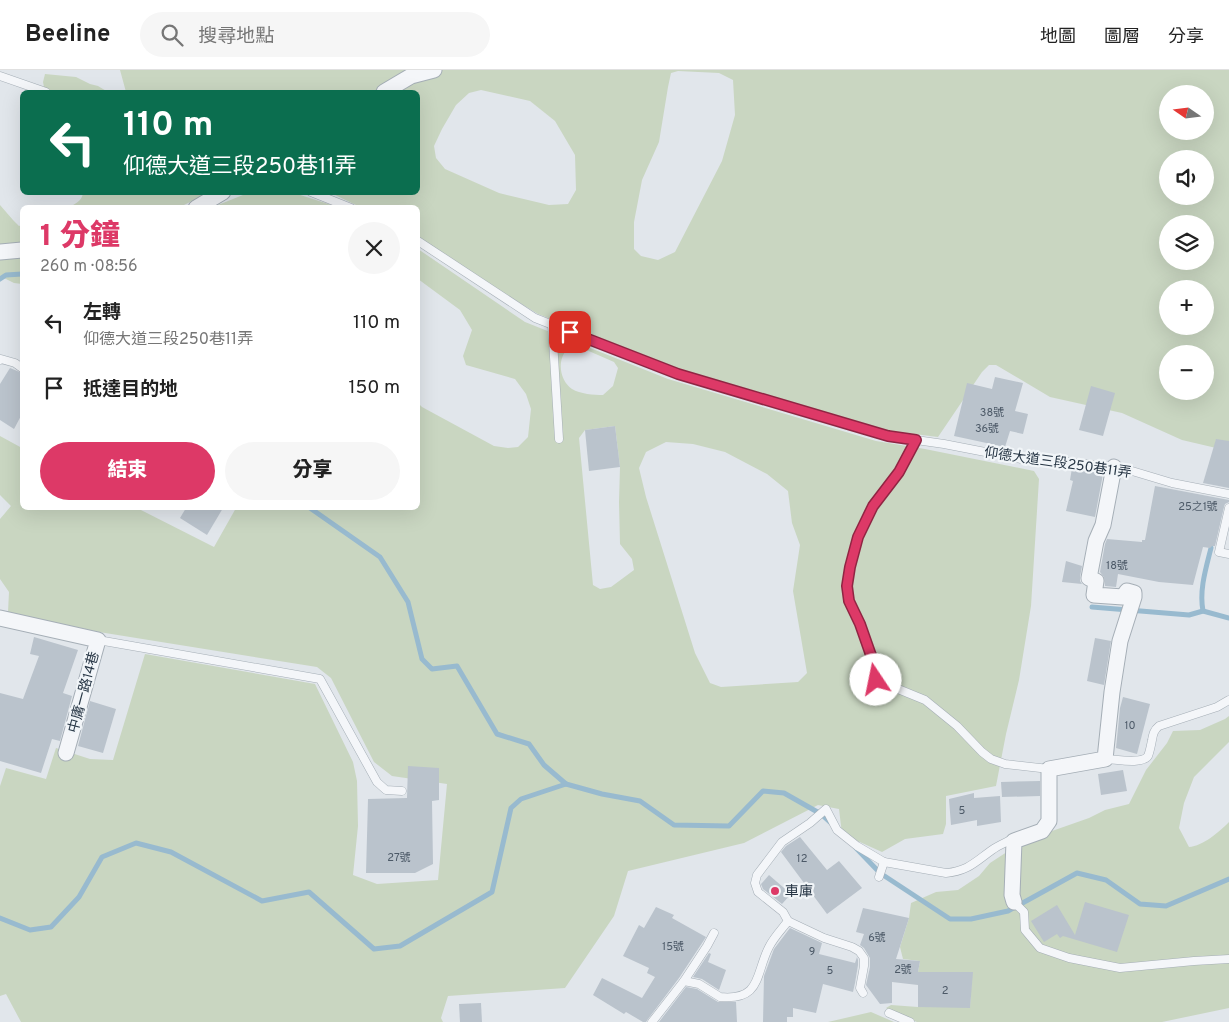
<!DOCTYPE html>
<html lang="zh-TW">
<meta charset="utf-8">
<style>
:root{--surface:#fff;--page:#f6f6f6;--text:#222;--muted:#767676;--line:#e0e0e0;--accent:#dd3967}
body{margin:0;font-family:Overpass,"Noto Sans TC",sans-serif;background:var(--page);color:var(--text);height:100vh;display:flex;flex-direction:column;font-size:19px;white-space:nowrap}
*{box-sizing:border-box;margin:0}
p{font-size:16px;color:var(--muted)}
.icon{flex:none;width:28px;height:28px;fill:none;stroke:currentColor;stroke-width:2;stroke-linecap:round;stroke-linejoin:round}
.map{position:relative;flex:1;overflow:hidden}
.sheet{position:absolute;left:20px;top:135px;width:400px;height:305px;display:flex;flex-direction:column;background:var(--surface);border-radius:8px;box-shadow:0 5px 20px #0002}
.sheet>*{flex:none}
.guide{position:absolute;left:20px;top:20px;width:400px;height:105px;border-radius:8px;box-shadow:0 5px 20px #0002;background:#0b6e4f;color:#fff;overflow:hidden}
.needle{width:32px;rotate:284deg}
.controls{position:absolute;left:1159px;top:15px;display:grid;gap:10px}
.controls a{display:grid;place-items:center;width:55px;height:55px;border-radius:50%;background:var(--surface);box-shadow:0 5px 20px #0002;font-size:25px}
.pin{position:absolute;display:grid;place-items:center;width:42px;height:42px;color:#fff;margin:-21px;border-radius:10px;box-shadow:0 2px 8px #0006}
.me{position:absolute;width:55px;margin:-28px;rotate:349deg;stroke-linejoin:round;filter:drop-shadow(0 0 4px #0008)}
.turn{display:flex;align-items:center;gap:18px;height:105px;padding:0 20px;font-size:22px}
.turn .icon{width:65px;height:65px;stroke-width:2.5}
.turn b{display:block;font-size:35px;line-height:42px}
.round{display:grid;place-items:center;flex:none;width:52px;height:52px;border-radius:26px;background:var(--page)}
.headline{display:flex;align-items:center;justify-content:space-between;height:85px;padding:0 20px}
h1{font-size:30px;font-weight:800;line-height:38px;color:var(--accent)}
.primary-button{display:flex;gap:10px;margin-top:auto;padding:10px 20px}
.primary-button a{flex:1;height:58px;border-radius:30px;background:var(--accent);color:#fff;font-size:20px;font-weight:800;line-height:58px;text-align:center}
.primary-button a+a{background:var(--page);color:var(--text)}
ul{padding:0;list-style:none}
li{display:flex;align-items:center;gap:15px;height:65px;padding:0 20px}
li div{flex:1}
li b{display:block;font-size:19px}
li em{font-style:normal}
header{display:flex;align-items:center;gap:30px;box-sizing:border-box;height:70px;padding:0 25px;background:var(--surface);border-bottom:1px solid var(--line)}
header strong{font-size:24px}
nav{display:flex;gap:28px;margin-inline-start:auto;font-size:18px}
.search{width:350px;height:45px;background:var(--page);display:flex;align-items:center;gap:12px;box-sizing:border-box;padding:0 18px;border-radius:28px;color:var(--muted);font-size:19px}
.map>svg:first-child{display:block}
.green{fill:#c9d6c1;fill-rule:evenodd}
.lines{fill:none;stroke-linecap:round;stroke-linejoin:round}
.stream{stroke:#98bacf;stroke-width:5}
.building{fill:#bac3cc}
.service-casing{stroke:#a5aeb6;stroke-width:9}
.minor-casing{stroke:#a5aeb6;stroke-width:17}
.service{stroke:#f4f6f9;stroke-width:8}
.minor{stroke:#f4f6f9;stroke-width:15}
.route-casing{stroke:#902543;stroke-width:12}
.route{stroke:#dd3967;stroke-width:9}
.poi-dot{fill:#dd3967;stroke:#f1f5f8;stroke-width:2}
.labels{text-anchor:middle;stroke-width:4.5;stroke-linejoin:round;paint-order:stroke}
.number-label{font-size:11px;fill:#4c5967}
.street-label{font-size:14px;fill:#273645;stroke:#f1f5f8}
.poi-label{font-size:14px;fill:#273645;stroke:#f1f5f8;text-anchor:start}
</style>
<header>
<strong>Beeline</strong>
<div class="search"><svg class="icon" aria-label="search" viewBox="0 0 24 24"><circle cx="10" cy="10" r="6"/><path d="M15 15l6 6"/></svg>搜尋地點</div>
<nav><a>地圖</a><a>圖層</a><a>分享</a></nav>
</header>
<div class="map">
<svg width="1229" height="952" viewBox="0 0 1229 952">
<rect width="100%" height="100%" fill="#e1e6eb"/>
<g class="green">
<path d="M 120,0 L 1229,0 L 1229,381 L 1182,370 L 1122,343 L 1050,327 L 996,295 L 989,295 L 982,302 L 938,367 L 890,361 L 680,299 L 538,244 L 418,171 L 418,138 L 360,137 L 331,123 L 418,122 L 418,22 L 126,22 ZM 678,1 L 719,3 L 733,10 L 735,45 L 722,91 L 675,182 L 658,190 L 641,186 L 634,179 L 634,152 L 642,110 L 659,72 L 668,17 L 671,3 ZM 481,20 L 530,31 L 555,51 L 575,85 L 576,120 L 568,134 L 549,135 L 499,123 L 445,99 L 436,88 L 434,76 L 442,59 L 456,35 L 469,23 ZM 1168,24 L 1205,24 L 1205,61 L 1168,61 ZM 1168,89 L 1205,89 L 1205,126 L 1168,126 ZM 1168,154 L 1205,154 L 1205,191 L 1168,191 ZM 1168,219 L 1205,219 L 1205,256 L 1168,256 ZM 1168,284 L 1205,284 L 1205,321 L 1168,321 Z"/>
<path d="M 45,4 L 76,7 L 90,14 L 98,16 L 108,22 L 45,22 L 43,12 Z"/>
<path d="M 83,123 L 208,123 L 180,137 L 68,138 C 75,134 82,131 83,123 Z"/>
<path d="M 248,123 L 294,123 L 338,137 L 213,137 Z"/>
<path d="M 0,135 L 13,150 L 19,156 L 22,155 L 22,174 L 0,177 Z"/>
<path d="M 418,179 L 525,252 L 668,309 L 876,371 L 925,379 L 1034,401 L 1039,409 L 1031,536 L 1019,610 L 1006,664 L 996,716 L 946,726 L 946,754 L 943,764 L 905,769 L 882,782 L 842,764 L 839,739 L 818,735 L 744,773 L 628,801 L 614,846 L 565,918 L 448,926 L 441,948 L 443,952 L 21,952 L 6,924 L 0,926 L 0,716 L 6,698 L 46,709 L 56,678 L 90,689 L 113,690 L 145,584 L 315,614 L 353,692 L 357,711 L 358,756 L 353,805 L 377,814 L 438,810 L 447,714 L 392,706 L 374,692 L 331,608 L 317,597 L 99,562 L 8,542 L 9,522 L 0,509 L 0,449 L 11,436 L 0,425 L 0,366 L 22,378 L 22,438 L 137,438 L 214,477 L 236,438 L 418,438 L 418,333 L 422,337 L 494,376 L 508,378 L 518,377 L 528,367 L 531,339 L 526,324 L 515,309 L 466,295 L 463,286 L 472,260 L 460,240 L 418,209 ZM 575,275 L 614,292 L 618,298 L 613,316 L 603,325 C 594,325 580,324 572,319 C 557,309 556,281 575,275 ZM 615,356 L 620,397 L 619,432 L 620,474 L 632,489 L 634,500 L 611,517 L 600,519 L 593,515 L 579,368 L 585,360 ZM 666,372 L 693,374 L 725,382 L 767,404 L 788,421 L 792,453 L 800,475 L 793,521 L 807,603 L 798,612 L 721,617 L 710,613 L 695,583 L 646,427 L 639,398 L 646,382 Z"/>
<path d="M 22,187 L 22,214 L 14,213 L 0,206 L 0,189 Z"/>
<path d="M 1229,646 L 1229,672 L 1194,707 L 1184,733 L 1179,758 L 1189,777 C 1203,776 1219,762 1229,752 L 1229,938 L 1162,952 L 917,952 L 890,941 L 886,938 L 891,935 L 918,937 L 970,937 L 972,902 L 918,902 L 920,891 L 903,889 L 900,877 L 909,848 L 911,833 L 936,822 L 958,820 L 979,806 L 990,793 L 1013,778 L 1052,761 L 1089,748 L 1105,740 L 1129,734 L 1146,700 L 1167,673 L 1173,661 L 1200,660 L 1225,649 Z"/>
<path d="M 871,942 L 894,952 L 828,952 Z"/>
</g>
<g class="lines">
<g class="stream">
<path d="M 0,209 L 6,205 L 22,204"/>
<path d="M 310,438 L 380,487 L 408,532 L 422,589 L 432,599 L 457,596 L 497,664 L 529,674 L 544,695 L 566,714"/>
<path d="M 1092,537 L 1189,545 L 1203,541 L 1229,548"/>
<path d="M 1203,541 C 1199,520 1206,498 1211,478"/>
<path d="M 856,778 L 880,803 L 950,849 L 971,849 L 1008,841 L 1077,803 L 1106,810 L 1140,834 L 1166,836 L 1229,809"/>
<path d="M 0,848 L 30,860 L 51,857 L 79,827 L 102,787 L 136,773 L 171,782 L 262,831 L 309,822 L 374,879 L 400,876 L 492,822 L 511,738 L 521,729 L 566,714 L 602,724 L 640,731 L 674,755 L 729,756 L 763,721 L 784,723 L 821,744 L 832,754"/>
</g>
</g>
<g class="building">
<path d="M 10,298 L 22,303 L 22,344 L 14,359 L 0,350 L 0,314 Z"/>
<path d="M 995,307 L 1023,313 L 1015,341 L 1028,344 L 1023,364 L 1010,361 L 1005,377 L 954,366 L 967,313 L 992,319 Z"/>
<path d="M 1091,316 L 1115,323 L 1103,366 L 1079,360 Z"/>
<path d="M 615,356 L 620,397 L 589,401 L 585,360 Z"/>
<path d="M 1216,369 L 1229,371 L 1229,418 L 1203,413 Z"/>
<path d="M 1072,398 L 1103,404 L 1095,447 L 1066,441 L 1073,411 L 1070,410 Z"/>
<path d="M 1155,416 L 1229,430 L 1229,432 L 1225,434 L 1224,437 L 1215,476 L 1212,476 L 1210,478 L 1203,477 L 1193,515 L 1159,512 L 1118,504 L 1116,517 L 1105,516 L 1104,507 L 1100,502 L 1105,474 L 1107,469 L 1142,472 L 1142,470 L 1145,470 Z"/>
<path d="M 186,438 L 223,438 L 207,465 L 180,448 Z"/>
<path d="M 1066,491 L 1082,496 L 1080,507 L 1080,511 L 1082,514 L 1062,512 Z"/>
<path d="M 34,567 L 78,580 L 63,623 L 72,626 L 60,671 L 52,669 L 41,703 L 0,691 L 0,623 L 23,629 L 39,586 L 30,584 Z"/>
<path d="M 1095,568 L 1111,571 L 1104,615 L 1087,611 Z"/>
<path d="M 1123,627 L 1150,634 L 1137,684 L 1116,678 L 1120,638 Z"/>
<path d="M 90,631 L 116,639 L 103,683 L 78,676 Z"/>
<path d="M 408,696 L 439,698 L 439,730 L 432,731 L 433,794 L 415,803 L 366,803 L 368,729 L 407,728 Z"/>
<path d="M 1123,700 L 1127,721 L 1101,725 L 1098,704 Z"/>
<path d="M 1040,711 L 1040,726 L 1002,727 L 1001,712 Z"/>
<path d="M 974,723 L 974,728 L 1000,726 L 1001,752 L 977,756 L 977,750 L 951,755 L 949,729 Z"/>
<path d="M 800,767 L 827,800 L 839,791 L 862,818 L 827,844 L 781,782 L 786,776 Z"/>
<path d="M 769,805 L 791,824 L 782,834 L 763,819 L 761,814 Z"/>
<path d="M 1085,832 L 1129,845 L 1117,882 L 1063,866 L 1060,868 L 1057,864 L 1044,872 L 1031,851 L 1057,835 L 1075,865 Z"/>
<path d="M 656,837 L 674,845 L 672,848 L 706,867 L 679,908 L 648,949 L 646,952 L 643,952 L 626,942 L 624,944 L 593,925 L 602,908 L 642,928 L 655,907 L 647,903 L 649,898 L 623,886 L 639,855 L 644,858 Z"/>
<path d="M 863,838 L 909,848 L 896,889 L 920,891 L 918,902 L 973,902 L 970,938 L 918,937 L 918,915 L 892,912 L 892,933 L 880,934 L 866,915 L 870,897 L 870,888 L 864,878 L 860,875 L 864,864 L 856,862 Z"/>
<path d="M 790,858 L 822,873 L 819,884 L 855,893 L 857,887 L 858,890 L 858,895 L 855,913 L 853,922 L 823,914 L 816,943 L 793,938 L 793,947 L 787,947 L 787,952 L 763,952 L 764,906 L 774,879 Z"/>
<path d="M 709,883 L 711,884 L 708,892 L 726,900 L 719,920 L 702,909 L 693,907 Z"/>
<path d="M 686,917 L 697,919 L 718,932 L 736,932 L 737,952 L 659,952 Z"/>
<path d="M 481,933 L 482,952 L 460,952 L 459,934 Z"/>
</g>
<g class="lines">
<g class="service-casing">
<g id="service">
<path d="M 0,6 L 46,22"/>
<path d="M 311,122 L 351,138"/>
<path d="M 418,171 L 535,248 L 678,304 L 888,366 L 944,374 L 1021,389 L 1059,391 L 1114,397 L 1132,401 L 1172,413 L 1229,424"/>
<path d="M 552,254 L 559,369"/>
<path d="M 0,290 L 1,289 L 15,293 L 22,298"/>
<path d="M 915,370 L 899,402 L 873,436 L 858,467 L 850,497 L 847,516 L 849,531 L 860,553 L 873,591 L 876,610 L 925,630 L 957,656 L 982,682 L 991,689 L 1005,694 L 1049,699"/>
<path d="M 1229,438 L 1219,482 L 1229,484"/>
<path d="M 98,570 L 320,609 L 377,712 L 386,720 L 402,721"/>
<path d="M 1105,689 C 1115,689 1142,695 1148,686 C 1150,681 1151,675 1152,670 C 1153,664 1154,660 1159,656 L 1217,637 L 1229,630"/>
<path d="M 884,792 L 946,803 C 968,801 975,792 992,780 C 999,775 1007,772 1014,768"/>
<path d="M 1014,832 L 1024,842 L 1025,860 L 1040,878 L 1069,888 L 1120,898 L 1194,891 L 1229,889"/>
<path d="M 788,851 L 824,868 L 852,877 L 859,881 L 864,888 L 864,896 L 860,918 L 863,923"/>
<path d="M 684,911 L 707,876 L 714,863"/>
<path d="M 889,943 L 910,952"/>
<path d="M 652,952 L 684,911 L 699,914 L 720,927 C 762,931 755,904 769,877 C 774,867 782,859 788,851 L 783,842 L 758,822 L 755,813 L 757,805 L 782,772 L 810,753 L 826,739 L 837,760 L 857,776 L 884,792 L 879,807"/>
</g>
</g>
<g class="minor-casing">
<g id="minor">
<path d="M 384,22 L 411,6 L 434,0"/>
<path d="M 196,138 L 223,122"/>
<path d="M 0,182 L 22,180"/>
<path d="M 0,548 L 98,570 L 66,683"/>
<path d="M 1014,832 L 1012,825 L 1014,771 L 1042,761 L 1049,751 L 1049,699 L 1105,689 L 1112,622 L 1120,571 L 1134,527 L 1134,523 L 1127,521 L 1123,527 L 1094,525 L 1096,511 L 1089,508 L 1096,471 L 1103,455 L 1114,397"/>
</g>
</g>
<use href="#service" class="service"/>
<use href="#minor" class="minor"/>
</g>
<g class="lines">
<g class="route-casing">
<path id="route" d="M 570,262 L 678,304 L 888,366 L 916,370 L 899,402 L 873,436 L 858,467 L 850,497 L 847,516 L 849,531 L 860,554 L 873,591 L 876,610"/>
</g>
<use href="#route" class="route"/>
</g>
<circle class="poi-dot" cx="775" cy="821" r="5"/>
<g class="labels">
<g class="number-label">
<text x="992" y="346">38號</text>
<text x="987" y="362">36號</text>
<text x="1198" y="440">25之1號</text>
<text x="1117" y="499">18號</text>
<text x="1130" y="659">10</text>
<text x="962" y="744">5</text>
<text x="399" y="791">27號</text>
<text x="802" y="792">12</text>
<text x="877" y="871">6號</text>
<text x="673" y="880">15號</text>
<text x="812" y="885">9</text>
<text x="903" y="903">2號</text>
<text x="830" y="904">5</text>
<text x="945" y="924">2</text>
</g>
<g class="street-label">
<text transform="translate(1058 392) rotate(8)" y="5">仰德大道三段250巷11弄</text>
<text transform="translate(83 622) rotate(-75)" y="5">中庸一路14巷</text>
</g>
<g class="poi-label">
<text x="785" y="826">車庫</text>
</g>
</g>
</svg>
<div class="controls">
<a><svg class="needle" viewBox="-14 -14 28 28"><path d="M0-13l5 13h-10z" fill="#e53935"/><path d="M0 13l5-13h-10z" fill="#767676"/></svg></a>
<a><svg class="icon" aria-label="sound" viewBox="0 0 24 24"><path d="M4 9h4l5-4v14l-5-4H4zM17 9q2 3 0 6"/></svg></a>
<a><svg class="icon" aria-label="layers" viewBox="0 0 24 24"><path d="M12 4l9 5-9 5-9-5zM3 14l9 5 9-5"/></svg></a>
<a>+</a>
<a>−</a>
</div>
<div class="pin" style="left:570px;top:262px;background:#d93025"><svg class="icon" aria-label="arrive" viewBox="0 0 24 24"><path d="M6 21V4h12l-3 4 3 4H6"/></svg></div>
<svg class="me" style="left:876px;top:610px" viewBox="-20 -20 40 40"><circle r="19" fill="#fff"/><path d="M0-13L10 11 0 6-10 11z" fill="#dd3967"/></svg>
<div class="guide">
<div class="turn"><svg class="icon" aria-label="left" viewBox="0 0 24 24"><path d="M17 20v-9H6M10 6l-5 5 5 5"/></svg><div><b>110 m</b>仰德大道三段250巷11弄</div></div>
</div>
<section class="sheet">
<div class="headline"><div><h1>1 分鐘</h1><p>260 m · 08:56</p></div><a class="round"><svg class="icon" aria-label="close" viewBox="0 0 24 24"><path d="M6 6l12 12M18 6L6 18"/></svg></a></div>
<ul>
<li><svg class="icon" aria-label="left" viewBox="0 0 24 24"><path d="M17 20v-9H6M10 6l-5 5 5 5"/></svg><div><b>左轉</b><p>仰德大道三段250巷11弄</p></div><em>110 m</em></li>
<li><svg class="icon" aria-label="arrive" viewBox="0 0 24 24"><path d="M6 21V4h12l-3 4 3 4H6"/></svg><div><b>抵達目的地</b></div><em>150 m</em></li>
</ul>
<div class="primary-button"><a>結束</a><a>分享</a></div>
</section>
</div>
